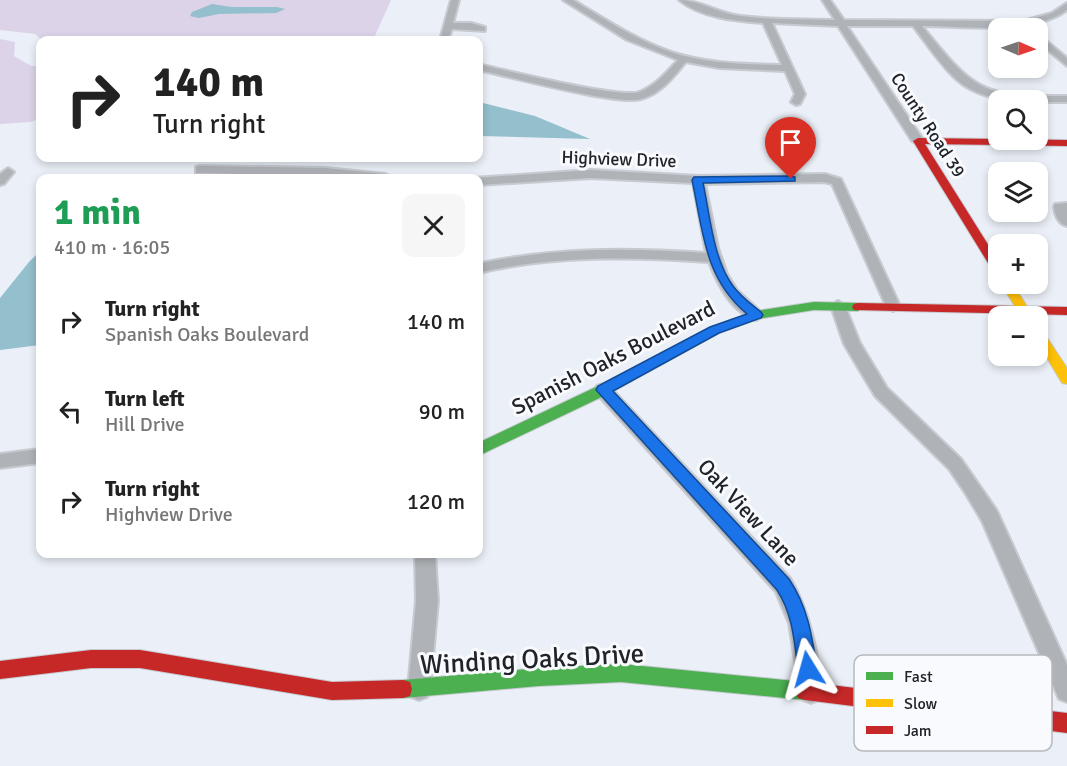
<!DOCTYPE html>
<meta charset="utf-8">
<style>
:root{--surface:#fff;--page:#f6f6f6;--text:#222;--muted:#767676}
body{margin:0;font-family:Signika,sans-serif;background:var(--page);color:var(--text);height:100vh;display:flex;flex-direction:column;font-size:22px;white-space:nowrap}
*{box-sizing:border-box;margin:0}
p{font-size:20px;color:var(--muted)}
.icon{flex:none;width:33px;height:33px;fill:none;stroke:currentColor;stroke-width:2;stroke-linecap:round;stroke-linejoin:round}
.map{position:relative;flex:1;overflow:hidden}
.panel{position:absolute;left:36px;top:174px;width:447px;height:384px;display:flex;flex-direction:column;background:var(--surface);border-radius:12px;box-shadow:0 3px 9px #0003}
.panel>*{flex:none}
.hud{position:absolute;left:36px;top:36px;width:447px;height:126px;border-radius:12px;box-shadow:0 3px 9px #0003;background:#fff;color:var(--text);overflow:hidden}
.needle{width:39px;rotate:92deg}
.fabs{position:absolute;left:988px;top:18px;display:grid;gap:12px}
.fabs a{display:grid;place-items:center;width:60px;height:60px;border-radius:12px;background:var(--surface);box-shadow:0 3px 9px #0003;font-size:30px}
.pin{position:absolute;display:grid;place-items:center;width:51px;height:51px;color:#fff;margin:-62px -26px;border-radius:50% 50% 50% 0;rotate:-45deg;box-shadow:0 0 6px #0007}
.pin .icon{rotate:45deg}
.me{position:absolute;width:66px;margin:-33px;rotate:352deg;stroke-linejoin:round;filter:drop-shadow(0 0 4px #0008)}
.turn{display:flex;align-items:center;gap:21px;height:126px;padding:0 18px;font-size:27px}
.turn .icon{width:78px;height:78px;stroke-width:2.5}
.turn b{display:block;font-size:42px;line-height:51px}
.round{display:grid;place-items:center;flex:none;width:63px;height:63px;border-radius:12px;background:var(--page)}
.summary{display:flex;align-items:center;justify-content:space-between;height:102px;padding:0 18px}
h1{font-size:36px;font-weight:700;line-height:45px;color:#1e9e55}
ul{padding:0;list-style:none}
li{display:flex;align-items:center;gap:18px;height:90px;padding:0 18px}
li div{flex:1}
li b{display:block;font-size:22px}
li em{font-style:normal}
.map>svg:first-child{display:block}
.green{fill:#dcd3e8}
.water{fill:#94bfcd}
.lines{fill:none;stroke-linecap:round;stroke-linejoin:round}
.street-casing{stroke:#c7cbd1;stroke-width:4}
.fast-casing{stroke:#c7cbd1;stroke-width:2}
.slow-casing{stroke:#c7cbd1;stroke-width:2}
.jam-casing{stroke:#c7cbd1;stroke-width:2}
.street{fill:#afb2b6;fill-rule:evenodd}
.fast{fill:#4caf50;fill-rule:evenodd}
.slow{fill:#ffc107;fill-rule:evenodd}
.jam{fill:#c62828;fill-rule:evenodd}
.route{fill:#1a73e8;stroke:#114b97;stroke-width:1.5}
.labels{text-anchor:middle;stroke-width:6;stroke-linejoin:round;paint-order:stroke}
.far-street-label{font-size:18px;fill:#202329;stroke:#f8fafd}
.street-label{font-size:22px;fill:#202329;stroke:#f8fafd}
.near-street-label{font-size:27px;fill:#202329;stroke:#f8fafd}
.key{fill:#f8fafd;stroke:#b7babd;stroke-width:1.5}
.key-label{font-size:16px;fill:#202329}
</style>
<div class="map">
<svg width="1067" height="766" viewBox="0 0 1067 766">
<rect width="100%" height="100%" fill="#ebeff7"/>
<g class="green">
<path d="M 0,0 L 391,0 L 373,40 L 42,40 L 35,34 L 0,30 Z"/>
<path d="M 0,39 L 15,42 L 14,56 L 31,66 L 40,66 L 40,118 L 31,122 L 0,124 Z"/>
</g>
<g class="water">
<path d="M 212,4 L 231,7 L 277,7 L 285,9 L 276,13 L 219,14 L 199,18 L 190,16 L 192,12 Z"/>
<path d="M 479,102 L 535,116 L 590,139 L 479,136 Z"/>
<path d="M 40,251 L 40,345 L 0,350 L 0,298 L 29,262 Z"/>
</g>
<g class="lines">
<g class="street-casing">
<g id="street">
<path d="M 451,0 L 459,0 L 453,23 L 471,23 L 485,27 L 485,31 L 452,29 L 448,40 L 440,40 Z"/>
<path d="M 563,0 L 573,0 C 605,19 636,40 671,52 C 707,64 745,64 782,65 L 763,23 C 736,21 701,18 679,0 C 700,0 720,14 741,16 C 772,20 804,19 835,20 L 822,0 L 830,0 L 844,20 L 1023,21 L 1052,13 L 1067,3 L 1067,10 C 1032,36 964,26 922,26 C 975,92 982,97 1067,96 L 1067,102 C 1033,102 985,105 957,80 C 940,65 927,44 913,26 L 847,26 L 924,141 L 918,144 L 912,141 L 838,26 L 772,23 L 805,94 L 800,104 L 796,105 L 791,102 L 795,94 L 785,71 L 719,68 L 686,62 C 673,77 661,94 641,99 C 618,106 508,76 478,70 L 478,64 C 505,70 621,99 639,92 C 655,86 666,73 678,60 L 627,40 Z"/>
<path d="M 1038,34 L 1067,58 L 1067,66 L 1038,42 Z"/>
<path d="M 200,166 L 326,168 L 385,174 L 391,178 L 196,173 L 196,167 Z"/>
<path d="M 8,168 L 14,172 L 4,184 L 0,185 L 0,174 Z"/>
<path d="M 591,170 L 698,176 L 825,174 L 841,179 L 900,306 L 893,311 L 886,306 L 832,184 L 824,182 L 705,184 L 718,248 L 727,274 L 737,290 L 764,315 L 756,320 C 732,313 717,283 709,262 C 631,257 555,255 478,273 L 478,264 C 554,247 629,248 706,253 L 693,183 L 591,178 L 478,185 L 478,178 L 474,178 Z"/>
<path d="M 1067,203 L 1067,226 C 1058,224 1055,215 1054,207 L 1055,204 Z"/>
<path d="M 838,301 L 845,306 L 860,343 L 887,388 L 961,459 L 997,511 L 1067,665 L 1067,702 L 1059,699 L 982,521 L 964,491 L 949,469 L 875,396 L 844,344 L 831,306 Z"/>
<path d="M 603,384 L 609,386 L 790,578 C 811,614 817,652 822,692 L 819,700 L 811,703 L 803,700 L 800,692 L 789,623 L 776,592 L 597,394 L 595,390 L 597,386 Z"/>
<path d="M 40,449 L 40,463 L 0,468 L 0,454 Z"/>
<path d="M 415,554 L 435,554 L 438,601 L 430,689 L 427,697 L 419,700 L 411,697 L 408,689 L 416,601 Z"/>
</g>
</g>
<g class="fast-casing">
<g id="fast">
<path d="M 814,302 L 858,303 L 864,307 L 858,311 L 814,310 L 758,319 L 719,333 L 608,394 L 478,456 L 478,443 L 598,386 L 711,327 L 756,311 Z"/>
<path d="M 621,664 L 805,682 L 812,684 L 814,691 L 812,698 L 805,700 L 621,682 L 539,686 L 403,698 L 396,696 L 394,689 L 396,682 L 403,680 L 539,668 Z"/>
</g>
</g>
<g class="slow-casing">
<g id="slow">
<path d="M 1001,284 L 1013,284 L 1033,316 L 1021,316 Z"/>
<path d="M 1038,329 L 1042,330 L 1067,368 L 1067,384 L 1062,383 L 1038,343 Z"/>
</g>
</g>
<g class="jam-casing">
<g id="jam">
<path d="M 918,138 L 1067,140 L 1067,146 L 925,144 L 999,262 L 999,275 L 993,271 L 913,141 Z"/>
<path d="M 858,303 L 1067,307 L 1067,315 L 854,310 L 852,307 L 854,304 Z"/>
<path d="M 91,650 L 140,650 L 332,682 L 403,680 L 410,682 L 412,689 L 410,696 L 403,698 L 332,700 L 140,668 L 91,668 L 0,679 L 0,661 Z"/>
<path d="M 805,682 L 1067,713 L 1067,733 L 805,700 L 798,698 L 796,691 L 798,684 Z"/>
</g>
</g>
<use href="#street" class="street"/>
<use href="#fast" class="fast"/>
<use href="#slow" class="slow"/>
<use href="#jam" class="jam"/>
</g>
<path class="route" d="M 791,176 L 795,177 L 795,181 L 703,183 C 710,215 713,259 733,286 C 741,297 751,304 761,312 L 763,315 L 761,318 L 719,333 L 613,391 L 789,579 C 808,607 812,636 817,669 L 814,675 L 808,678 L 801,675 L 798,669 C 794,640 793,615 777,590 L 596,390 L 598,386 L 710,327 L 747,314 C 704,278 703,231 692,180 L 694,177 Z"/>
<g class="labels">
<g class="far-street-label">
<text transform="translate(928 125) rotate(57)" y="6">County Road 39</text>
<text transform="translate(619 159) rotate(2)" y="6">Highview Drive</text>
</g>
<g class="street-label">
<text transform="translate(613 357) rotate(-27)" y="8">Spanish Oaks Boulevard</text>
<text transform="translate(749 512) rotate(47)" y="8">Oak View Lane</text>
</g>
<g class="near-street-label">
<text transform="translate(532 659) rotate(-3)" y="9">Winding Oaks Drive</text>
</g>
</g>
<rect x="854" y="655" width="198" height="96" rx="9" class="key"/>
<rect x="866" y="672" width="27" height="8" fill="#4caf50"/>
<rect x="866" y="699" width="27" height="8" fill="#ffc107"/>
<rect x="866" y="726" width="27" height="8" fill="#c62828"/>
<g class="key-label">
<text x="904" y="682">Fast</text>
<text x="904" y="709">Slow</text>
<text x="904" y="736">Jam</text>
</g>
</svg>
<div class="fabs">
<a><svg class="needle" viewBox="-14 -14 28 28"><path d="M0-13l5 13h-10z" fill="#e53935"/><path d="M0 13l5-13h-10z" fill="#767676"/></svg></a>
<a><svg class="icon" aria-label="search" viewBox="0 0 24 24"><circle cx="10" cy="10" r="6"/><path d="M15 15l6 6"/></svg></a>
<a><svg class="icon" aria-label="layers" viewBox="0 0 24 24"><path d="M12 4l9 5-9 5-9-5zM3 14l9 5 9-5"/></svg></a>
<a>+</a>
<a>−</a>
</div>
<div class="pin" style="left:791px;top:179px;background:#d93025"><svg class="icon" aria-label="arrive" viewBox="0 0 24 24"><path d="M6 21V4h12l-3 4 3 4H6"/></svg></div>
<svg class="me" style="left:808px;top:669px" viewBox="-20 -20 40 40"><path d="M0-17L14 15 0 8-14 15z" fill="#1a73e8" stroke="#fff" stroke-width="4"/></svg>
<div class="hud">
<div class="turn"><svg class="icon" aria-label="right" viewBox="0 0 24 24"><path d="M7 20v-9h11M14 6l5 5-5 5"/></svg><div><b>140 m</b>Turn right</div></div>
</div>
<section class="panel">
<div class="summary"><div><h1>1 min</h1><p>410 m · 16:05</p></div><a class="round"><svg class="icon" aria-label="close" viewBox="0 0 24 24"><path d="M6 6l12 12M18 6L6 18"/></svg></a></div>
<ul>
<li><svg class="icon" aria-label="right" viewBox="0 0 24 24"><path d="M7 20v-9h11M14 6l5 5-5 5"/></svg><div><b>Turn right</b><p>Spanish Oaks Boulevard</p></div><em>140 m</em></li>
<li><svg class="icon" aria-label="left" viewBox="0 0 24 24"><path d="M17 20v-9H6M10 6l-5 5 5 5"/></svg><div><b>Turn left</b><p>Hill Drive</p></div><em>90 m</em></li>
<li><svg class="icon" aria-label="right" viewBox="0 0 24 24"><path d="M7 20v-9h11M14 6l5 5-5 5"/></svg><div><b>Turn right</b><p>Highview Drive</p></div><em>120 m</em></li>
</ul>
</section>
</div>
